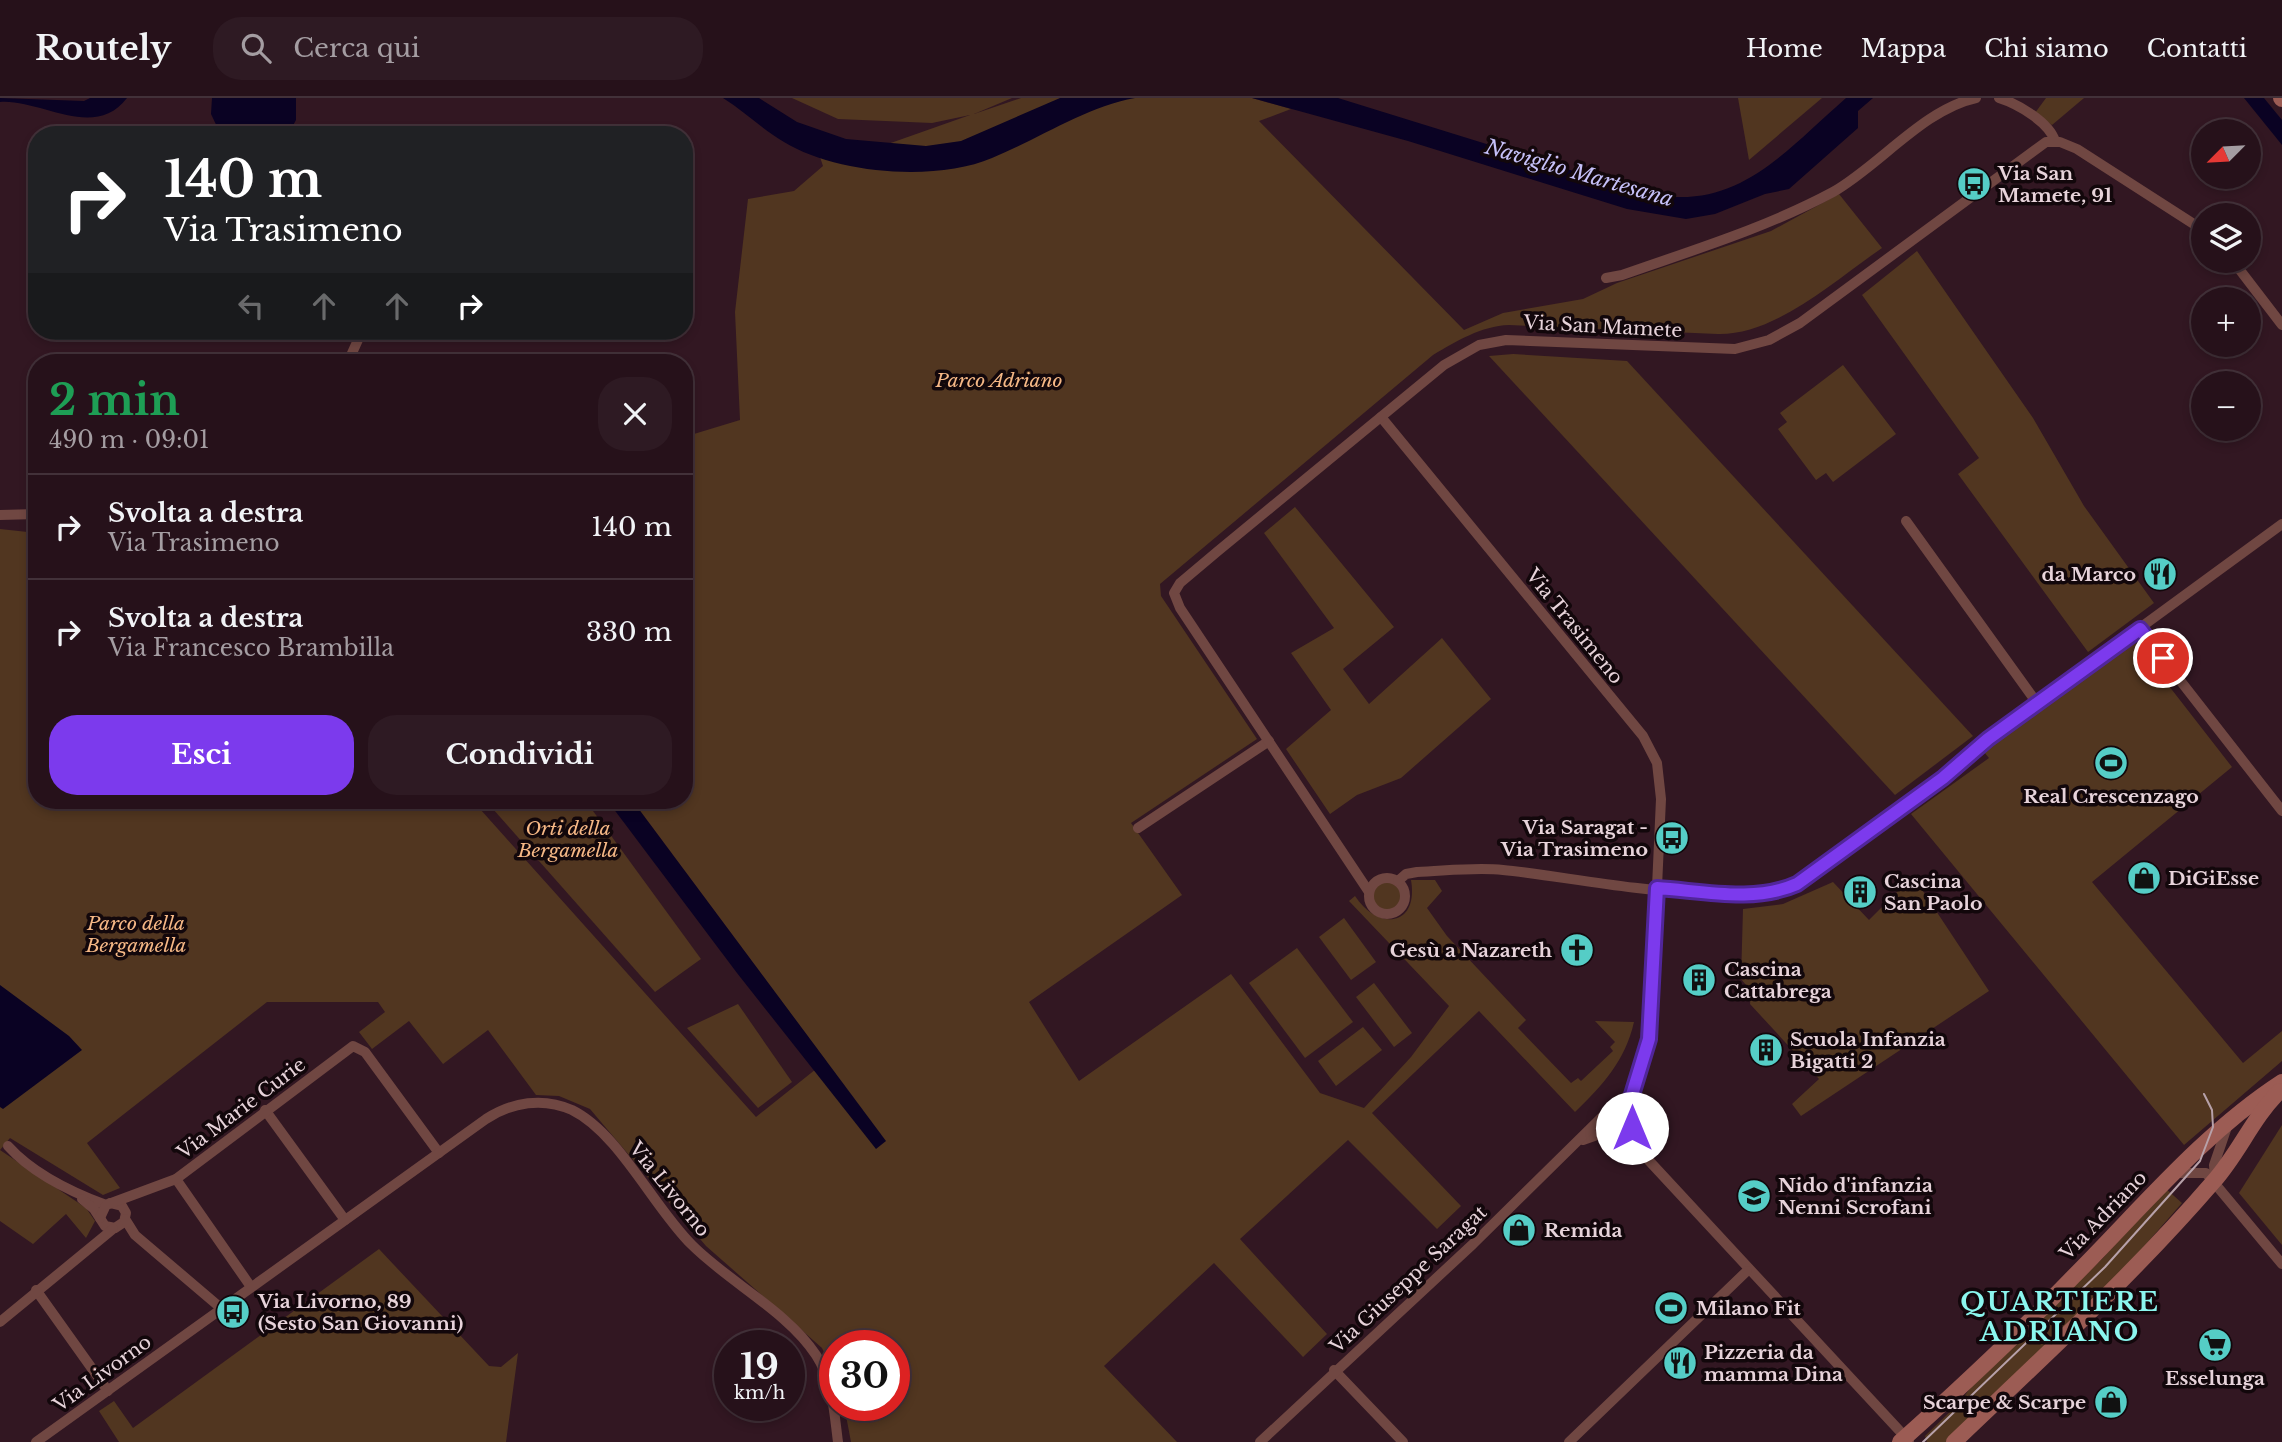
<!DOCTYPE html>
<html lang="it">
<meta charset="utf-8">
<style>
:root{--surface:#26111a;--page:#2e1a23;--text:#f1f3f6;--muted:#a49da2;--line:#423139;--accent:#7c3aed}
body{margin:0;font-family:"Libre Baskerville",serif;background:var(--page);color:var(--text);height:100vh;display:flex;flex-direction:column;font-size:26px;white-space:nowrap}
*{box-sizing:border-box;margin:0}
p{font-size:23px;color:var(--muted)}
.icon{flex:none;width:38px;height:38px;fill:none;stroke:currentColor;stroke-width:2;stroke-linecap:round;stroke-linejoin:round}
.map{position:relative;flex:1;overflow:hidden}
.sheet{position:absolute;left:28px;top:256px;width:665px;height:455px;display:flex;flex-direction:column;background:var(--surface);border-radius:28px;box-shadow:0 4px 10px #0003,0 0 0 2px var(--line)}
.sheet>*{flex:none}
.guide{position:absolute;left:28px;top:28px;width:665px;height:214px;border-radius:28px;box-shadow:0 4px 10px #0003,0 0 0 2px var(--line);background:#202124;color:#fff;overflow:hidden}
.needle{width:46px;rotate:246deg}
.tools{position:absolute;left:2191px;top:21px;display:grid;gap:14px}
.tools a{display:grid;place-items:center;width:70px;height:70px;border-radius:50%;background:var(--surface);box-shadow:0 4px 10px #0003,0 0 0 2px var(--line);font-size:35px}
.speed{position:absolute;left:714px;top:1232px;display:flex;gap:14px;font-size:35px;font-weight:700;text-align:center}
.speed>*{display:grid;place-content:center;width:91px;height:91px;border-radius:50%;background:var(--surface);box-shadow:0 4px 10px #0003,0 0 0 2px var(--line);line-height:1}
.speed small{font-size:18px;font-weight:400}
.speed .limit{border:10px solid #d22;background:#fff;color:#111}
.pin{position:absolute;display:grid;place-items:center;width:60px;height:60px;color:#fff;margin:-30px;border:4px solid #fff;border-radius:50%;box-shadow:0 2px 7px #0007}
.me{position:absolute;width:77px;margin:-38px;rotate:0deg;stroke-linejoin:round;filter:drop-shadow(0 0 5px #0008)}
.turn{display:flex;align-items:center;gap:24px;height:147px;padding:0 21px;font-size:32px}
.turn .icon{width:91px;height:91px;stroke-width:2.5}
.turn b{display:block;font-size:49px;line-height:60px}
.lanes{display:flex;align-items:center;height:66px;padding:0 21px;background:#0003;justify-content:center;gap:35px;direction:ltr}
.lanes .off{opacity:.35}
.round{display:grid;place-items:center;flex:none;width:74px;height:74px;border-radius:28px;background:var(--page)}
.summary{display:flex;align-items:center;justify-content:space-between;height:119px;padding:0 21px}
h1{font-size:42px;font-weight:700;line-height:52px;color:#1e9e55}
.button{display:flex;gap:14px;margin-top:auto;padding:14px 21px}
.button a{flex:1;height:80px;border-radius:28px;background:var(--accent);color:#fff;font-size:28px;font-weight:700;line-height:80px;text-align:center}
.button a+a{background:var(--page);color:var(--text)}
ul{padding:0;list-style:none}
li{display:flex;align-items:center;gap:21px;height:105px;padding:0 21px;border-top:2px solid var(--line)}
li div{flex:1}
li b{display:block;font-size:26px}
li em{font-style:normal}
header{display:flex;align-items:center;gap:42px;box-sizing:border-box;height:98px;padding:0 35px;background:var(--surface);border-bottom:2px solid var(--line)}
header strong{font-size:33px}
nav{display:flex;gap:38px;margin-inline-start:auto;font-size:24px}
.search{width:490px;height:63px;background:var(--page);display:flex;align-items:center;gap:18px;box-sizing:border-box;padding:0 24px;border-radius:28px;color:var(--muted);font-size:26px}
.map>svg:first-child{display:block}
.green{fill:#513620}
.water{fill:#0a0223}
.lines{fill:none;stroke-linecap:round;stroke-linejoin:round}
.street{stroke:#704742;stroke-width:10}
.secondary{stroke:#9c5c54;stroke-width:16}
.tram{stroke:#b7a1a9;stroke-width:2}
.route-casing{stroke:#51269a;stroke-width:18}
.route{stroke:#7c3aed;stroke-width:12}
.labels{text-anchor:middle;stroke-width:7;stroke-linejoin:round;paint-order:stroke}
.poi-label{font-size:19px;font-weight:bold;fill:#e7d3da;stroke:#12070b;text-anchor:start}
.street-label{font-size:19px;fill:#e7d3da;stroke:#12070b}
.park-label{font-size:19px;font-style:italic;fill:#f6b886;stroke:#12070b}
.water-label{font-size:21px;font-style:italic;fill:#c5c0f8;stroke:#12070b}
.district-label{font-size:26px;font-weight:bold;letter-spacing:2px;fill:#8bf6ee;stroke:#12070b}
</style>
<header>
<strong>Routely</strong>
<div class="search"><svg class="icon" aria-label="search" viewBox="0 0 24 24"><circle cx="10" cy="10" r="6"/><path d="M15 15l6 6"/></svg>Cerca qui</div>
<nav><a>Home</a><a>Mappa</a><a>Chi siamo</a><a>Contatti</a></nav>
</header>
<div class="map">
<svg width="2282" height="1344" viewBox="0 0 2282 1344">
<rect width="100%" height="100%" fill="#321722"/>
<g class="green">
<path d="M 792,0 L 1012,0 L 974,16 L 1021,0 L 1252,0 L 1291,11 L 1259,23 L 1464,232 L 1503,215 L 1583,201 L 1617,185 L 1771,133 L 1839,96 L 1882,150 C 1835,182 1776,237 1718,236 L 1509,227 C 1481,228 1457,243 1433,257 L 1160,486 L 1161,498 L 1257,641 L 1131,725 L 1182,797 L 1029,904 L 1079,983 L 1231,876 L 1320,995 L 1364,1010 L 1411,959 L 1449,908 L 1349,803 L 1355,798 C 1379,834 1419,828 1411,782 L 1435,782 L 1442,793 L 1427,810 L 1447,838 L 1526,922 L 1518,930 L 1571,985 L 1578,980 L 1581,983 L 1613,953 L 1610,949 L 1615,944 L 1595,923 L 1634,924 C 1625,963 1603,987 1575,1014 L 1479,913 L 1372,1015 L 1461,1108 L 1437,1131 L 1348,1042 L 1240,1141 L 1327,1236 L 1303,1259 L 1214,1165 L 1104,1268 L 1177,1344 L 851,1344 L 844,1307 L 894,1307 L 894,1248 L 835,1248 L 835,1277 L 822,1250 L 706,1148 L 590,1011 L 559,998 L 536,997 L 488,932 L 443,966 L 409,923 L 372,951 L 359,934 L 385,914 L 378,904 L 267,904 L 87,1045 L 120,1090 L 103,1097 L 10,1040 L 0,1052 L 0,431 L 37,435 L 37,702 L 472,702 L 756,1019 L 826,963 L 632,702 L 684,702 L 684,339 L 740,322 L 735,214 L 748,101 L 794,93 L 823,68 L 820,59 L 837,64 L 970,17 L 932,25 L 838,21 Z"/>
<path d="M 1738,0 L 1822,0 L 1749,62 Z"/>
<path d="M 2046,0 L 2084,0 L 2052,27 L 2035,15 Z"/>
<path d="M 1917,153 L 2033,320 L 2084,408 L 2154,505 L 2088,554 L 1958,376 L 1979,360 L 1862,197 Z"/>
<path d="M 1513,256 L 1627,263 L 1973,638 L 1895,697 L 1489,258 Z"/>
<path d="M 1843,267 L 1896,336 L 1833,384 L 1826,375 L 1816,382 L 1778,331 L 1787,324 L 1780,315 Z"/>
<path d="M 1295,409 L 1394,529 L 1343,571 L 1369,606 L 1442,540 L 1491,601 L 1401,680 L 1357,697 L 1330,716 L 1286,651 L 1331,612 L 1291,555 L 1334,530 L 1264,435 Z"/>
<path d="M 2134,543 L 2232,669 L 2092,784 L 2243,965 L 2282,933 L 2282,963 L 2184,1047 L 1911,716 L 1989,660 L 1984,654 Z"/>
<path d="M 485,702 L 585,702 L 701,861 L 655,894 Z"/>
<path d="M 1913,778 L 1989,893 L 1801,1018 L 1792,1006 L 1819,981 L 1750,906 L 1751,893 L 1741,881 L 1743,811 L 1783,806 L 1833,784 L 1869,822 Z"/>
<circle cx="1387" cy="798" r="15"/>
<path d="M 1344,820 L 1376,864 L 1351,882 L 1319,839 Z"/>
<path d="M 1297,850 L 1353,924 L 1305,960 L 1249,885 Z"/>
<path d="M 1374,885 L 1412,935 L 1394,949 L 1356,899 Z"/>
<path d="M 738,906 L 792,984 L 758,1010 L 687,930 Z"/>
<path d="M 1363,929 L 1382,952 L 1336,988 L 1318,963 Z"/>
<path d="M 2282,1027 L 2282,1147 L 2239,1095 Z"/>
<path d="M 0,1052 L 86,1110 L 95,1123 L 86,1140 L 66,1116 L 33,1146 L 0,1123 Z"/>
<path d="M 2165,1090 L 2182,1105 L 2118,1178 L 1946,1344 L 1927,1344 L 1925,1338 L 1960,1304 L 1976,1282 L 2102,1161 Z"/>
<path d="M 379,1151 L 489,1268 L 501,1269 L 518,1255 L 506,1344 L 119,1344 L 99,1313 L 114,1303 L 133,1330 Z"/>
</g>
<g class="water">
<path d="M 0,0 L 84,3 L 90,0 L 127,0 C 94,43 41,1 0,4 Z"/>
<path d="M 212,0 L 296,0 L 296,22 L 288,37 L 221,37 L 211,16 Z"/>
<path d="M 723,0 L 759,0 L 797,24 L 846,41 L 926,48 L 961,43 L 1060,0 L 1135,0 C 1085,9 1039,41 992,60 C 936,84 836,76 784,44 C 762,31 744,13 723,0 Z"/>
<path d="M 1252,0 L 1338,0 L 1638,93 C 1733,119 1781,57 1846,0 L 1873,0 L 1858,13 L 1858,30 L 1789,91 L 1765,96 L 1715,116 L 1686,121 L 1627,111 L 1408,43 Z"/>
<path d="M 2244,0 L 2264,0 L 2282,22 L 2282,47 Z"/>
<path d="M 607,702 L 632,702 L 886,1043 L 876,1051 L 737,875 Z"/>
<path d="M 0,887 L 69,938 L 82,952 L 3,1011 L 0,1009 Z"/>
</g>
<g class="lines">
<g class="street">
<path d="M 1999,0 C 2018,6 2049,24 2055,43"/>
<path d="M 2233,163 L 2282,227"/>
<path d="M 1606,180 L 1622,177 C 1693,152 1766,130 1833,94 C 1879,68 1924,11 1976,0"/>
<path d="M 348,264 L 362,233"/>
<path d="M 1381,319 L 1643,638 L 1657,665 L 1661,701 L 1651,921 L 1646,957 L 1630,1005 L 1633,1034 L 1640,1053 L 1909,1343"/>
<path d="M 0,417 L 37,416"/>
<path d="M 1906,423 L 2037,605"/>
<path d="M 2140,531 L 2282,713"/>
<path d="M 1138,730 L 1269,643"/>
<circle cx="1387" cy="798" r="18"/>
<path d="M 1398,783 L 1406,776 L 1417,774 C 1445,773 1475,769 1503,772 C 1581,779 1748,819 1813,777 L 1943,680 L 1988,641 L 2282,426"/>
<path d="M 1369,794 L 1180,510 L 1174,495 L 1180,485 L 1218,453 L 1444,267 L 1479,247 L 1506,242 L 1735,251 L 1769,242 L 1800,225 L 2046,44 L 2060,44 L 2077,51 L 2203,132"/>
<path d="M 265,1012 L 345,1122"/>
<path d="M 1583,1042 L 1631,1025"/>
<path d="M 8,1048 C 33,1076 71,1094 106,1107"/>
<path d="M 2174,1075 L 2206,1075 L 2282,1166"/>
<path d="M 176,1081 L 251,1189"/>
<path d="M 2215,1083 L 2214,1067 L 2228,1026"/>
<path d="M 82,1101 L 94,1111 L 105,1128 L 115,1130 L 124,1124 L 126,1115 L 122,1108 L 110,1105"/>
<path d="M 100,1120 L 106,1107 L 176,1081 L 353,948 L 365,954 L 439,1055"/>
<path d="M 125,1121 L 135,1137 L 222,1211"/>
<path d="M 36,1192 L 108,1293"/>
<path d="M 0,1224 L 113,1131"/>
<path d="M 1334,1272 L 1403,1344"/>
<path d="M 36,1344 L 486,1021 C 512,1004 543,999 572,1012 C 619,1035 654,1110 692,1147 C 729,1184 788,1214 816,1257 C 833,1283 834,1314 838,1344"/>
<path d="M 1260,1344 L 1473,1146 L 1603,1018 L 1631,1000"/>
<path d="M 1569,1344 L 1747,1173"/>
</g>
<g class="secondary">
<path d="M 2281,0 L 2282,1"/>
<path d="M 1900,1344 C 1959,1291 2018,1236 2073,1179 C 2140,1112 2202,1036 2282,984"/>
<path d="M 1954,1344 C 2043,1259 2134,1176 2214,1083 C 2239,1055 2253,1019 2280,993"/>
</g>
<path class="tram" d="M 1923,1344 L 2105,1169 L 2200,1063 L 2213,1029 L 2212,1012 L 2204,996"/>
</g>
<g class="lines">
<g class="route-casing">
<path id="route" d="M 1632,1030 L 1631,1000 L 1649,941 L 1657,790 C 1703,793 1754,805 1797,786 L 1943,680 L 1988,641 L 2140,531 L 2163,560"/>
</g>
<use href="#route" class="route"/>
</g>
<defs>
<g id="bus-disc" transform="scale(1.75)"><circle r="9.5" fill="#55cdc6" stroke="#12070b"/><path d="M-5-6H5V4H4V6H2V4H-2V6H-4V4H-5ZM-3.5-4V0h7V-4ZM-3.5 1.2v1.5H-2V1.2ZM2 1.2v1.5H3.5V1.2Z" fill="#111"/></g>
<g id="restaurant-disc" transform="scale(1.75)"><circle r="9.5" fill="#55cdc6" stroke="#12070b"/><path d="M-5-6h1v4h1v-4h1v4h1v-4h1v5L-1.5 .5V6h-2V.5L-5-1ZM5-6V6H3V1.5H1.5Q1.5-4 5-6Z" fill="#111"/></g>
<g id="stadium-disc" transform="scale(1.75)"><circle r="9.5" fill="#55cdc6" stroke="#12070b"/><path d="M0-5a6.5 5 0 1 0 0 10a6.5 5 0 1 0 0-10ZM-3.5-1.8h7v3.6h-7Z" fill="#111"/></g>
<g id="shop-disc" transform="scale(1.75)"><circle r="9.5" fill="#55cdc6" stroke="#12070b"/><path d="M-5-2.5h2.3a2.7 3.5 0 0 1 5.4 0H5L5.5 6h-11ZM-1.5-2.5h3a1.5 2.3 0 0 0-3 0Z" fill="#111"/></g>
<g id="building-disc" transform="scale(1.75)"><circle r="9.5" fill="#55cdc6" stroke="#12070b"/><path d="M-4-6H4V6H1V3H-1V6H-4ZM-2.5-4.3h1.7v1.8h-1.7ZM.8-4.3h1.7v1.8H.8ZM-2.5-1h1.7V.8h-1.7ZM.8-1h1.7V.8H.8Z" fill="#111"/></g>
<g id="church-disc" transform="scale(1.75)"><circle r="9.5" fill="#55cdc6" stroke="#12070b"/><path d="M-1.2-6h2.4v3.5h3.3v2.4h-3.3V6h-2.4V-.1h-3.3v-2.4h3.3Z" fill="#111"/></g>
<g id="school-disc" transform="scale(1.75)"><circle r="9.5" fill="#55cdc6" stroke="#12070b"/><path d="M0-5L7-2L0 1L-7-2ZM-4 1L0 2.5L4 1V4Q0 6-4 4Z" fill="#111"/></g>
<g id="supermarket-disc" transform="scale(1.75)"><circle r="9.5" fill="#55cdc6" stroke="#12070b"/><path d="M-6-5.5h2.5l.6 2H6L4.5 2H-2.5L-4.4-4H-6ZM-1.5 3.2a1.3 1.3 0 1 0 .1 0ZM3 3.2a1.3 1.3 0 1 0 .1 0Z" fill="#111"/></g>
</defs>
<g fill-rule="evenodd">
<use href="#bus-disc" x="1974" y="86"/>
<use href="#restaurant-disc" x="2160" y="476"/>
<use href="#stadium-disc" x="2111" y="665"/>
<use href="#bus-disc" x="1672" y="740"/>
<use href="#shop-disc" x="2144" y="780"/>
<use href="#building-disc" x="1860" y="794"/>
<use href="#church-disc" x="1577" y="852"/>
<use href="#building-disc" x="1699" y="882"/>
<use href="#building-disc" x="1766" y="952"/>
<use href="#school-disc" x="1754" y="1098"/>
<use href="#shop-disc" x="1519" y="1132"/>
<use href="#stadium-disc" x="1671" y="1210"/>
<use href="#bus-disc" x="233" y="1214"/>
<use href="#supermarket-disc" x="2215" y="1247"/>
<use href="#restaurant-disc" x="1680" y="1265"/>
<use href="#shop-disc" x="2111" y="1304"/>
</g>
<g class="labels">
<g class="poi-label">
<text x="1998" y="82">Via San<tspan x="1998" dy="22">Mamete, 91</tspan></text>
<text x="2136" y="483" text-anchor="end">da Marco</text>
<text x="2111" y="705" text-anchor="middle">Real Crescenzago</text>
<text x="1648" y="736" text-anchor="end">Via Saragat -<tspan x="1648" dy="22">Via Trasimeno</tspan></text>
<text x="2168" y="787">DiGiEsse</text>
<text x="1884" y="790">Cascina<tspan x="1884" dy="22">San Paolo</tspan></text>
<text x="1552" y="859" text-anchor="end">Gesù a Nazareth</text>
<text x="1724" y="878">Cascina<tspan x="1724" dy="22">Cattabrega</tspan></text>
<text x="1790" y="948">Scuola Infanzia<tspan x="1790" dy="22">Bigatti 2</tspan></text>
<text x="1778" y="1094">Nido d'infanzia<tspan x="1778" dy="22">Nenni Scrofani</tspan></text>
<text x="1544" y="1139">Remida</text>
<text x="258" y="1210">Via Livorno, 89<tspan x="258" dy="22">(Sesto San Giovanni)</tspan></text>
<text x="1696" y="1217">Milano Fit</text>
<text x="1704" y="1261">Pizzeria da<tspan x="1704" dy="22">mamma Dina</tspan></text>
<text x="2215" y="1287" text-anchor="middle">Esselunga</text>
<text x="2086" y="1311" text-anchor="end">Scarpe &amp; Scarpe</text>
</g>
<g class="street-label">
<text transform="translate(1603 228) rotate(3)" y="7">Via San Mamete</text>
<text transform="translate(1575 528) rotate(51)" y="7">Via Trasimeno</text>
<text transform="translate(241 1010) rotate(-37)" y="7">Via Marie Curie</text>
<text transform="translate(670 1091) rotate(51)" y="7">Via Livorno</text>
<text transform="translate(2103 1117) rotate(-46)" y="7">Via Adriano</text>
<text transform="translate(1408 1181) rotate(-43)" y="7">Via Giuseppe Saragat</text>
<text transform="translate(102 1275) rotate(-36)" y="7">Via Livorno</text>
</g>
<g class="park-label">
<text x="999" y="289">Parco Adriano</text>
<text x="568" y="737">Orti della<tspan x="568" dy="22">Bergamella</tspan></text>
<text x="136" y="832">Parco della<tspan x="136" dy="22">Bergamella</tspan></text>
</g>
<g class="water-label">
<text transform="translate(1579 75) rotate(16)" y="7">Naviglio Martesana</text>
</g>
<g class="district-label">
<text x="2060" y="1213">QUARTIERE<tspan x="2060" dy="30">ADRIANO</tspan></text>
</g>
</g>
</svg>
<div class="tools">
<a><svg class="needle" viewBox="-14 -14 28 28"><path d="M0-13l5 13h-10z" fill="#e53935"/><path d="M0 13l5-13h-10z" fill="#a49da2"/></svg></a>
<a><svg class="icon" aria-label="layers" viewBox="0 0 24 24"><path d="M12 4l9 5-9 5-9-5zM3 14l9 5 9-5"/></svg></a>
<a>+</a>
<a>−</a>
</div>
<div class="speed"><div>19<small>km/h</small></div><div class="limit">30</div></div>
<div class="pin" style="left:2163px;top:560px;background:#d93025"><svg class="icon" aria-label="arrive" viewBox="0 0 24 24"><path d="M6 21V4h12l-3 4 3 4H6"/></svg></div>
<svg class="me" style="left:1632px;top:1030px" viewBox="-20 -20 40 40"><circle r="19" fill="#fff"/><path d="M0-13L10 11 0 6-10 11z" fill="#7c3aed"/></svg>
<div class="guide">
<div class="turn"><svg class="icon" aria-label="right" viewBox="0 0 24 24"><path d="M7 20v-9h11M14 6l5 5-5 5"/></svg><div><b>140 m</b>Via Trasimeno</div></div>
<div class="lanes"><svg class="icon off" aria-label="left" viewBox="0 0 24 24"><path d="M17 20v-9H6M10 6l-5 5 5 5"/></svg><svg class="icon off" aria-label="ahead" viewBox="0 0 24 24"><path d="M12 20V5M6 11l6-6 6 6"/></svg><svg class="icon off" aria-label="ahead" viewBox="0 0 24 24"><path d="M12 20V5M6 11l6-6 6 6"/></svg><svg class="icon" aria-label="right" viewBox="0 0 24 24"><path d="M7 20v-9h11M14 6l5 5-5 5"/></svg></div>
</div>
<section class="sheet">
<div class="summary"><div><h1>2 min</h1><p>490 m · 09:01</p></div><a class="round"><svg class="icon" aria-label="close" viewBox="0 0 24 24"><path d="M6 6l12 12M18 6L6 18"/></svg></a></div>
<ul>
<li><svg class="icon" aria-label="right" viewBox="0 0 24 24"><path d="M7 20v-9h11M14 6l5 5-5 5"/></svg><div><b>Svolta a destra</b><p>Via Trasimeno</p></div><em>140 m</em></li>
<li><svg class="icon" aria-label="right" viewBox="0 0 24 24"><path d="M7 20v-9h11M14 6l5 5-5 5"/></svg><div><b>Svolta a destra</b><p>Via Francesco Brambilla</p></div><em>330 m</em></li>
</ul>
<div class="button"><a>Esci</a><a>Condividi</a></div>
</section>
</div>
